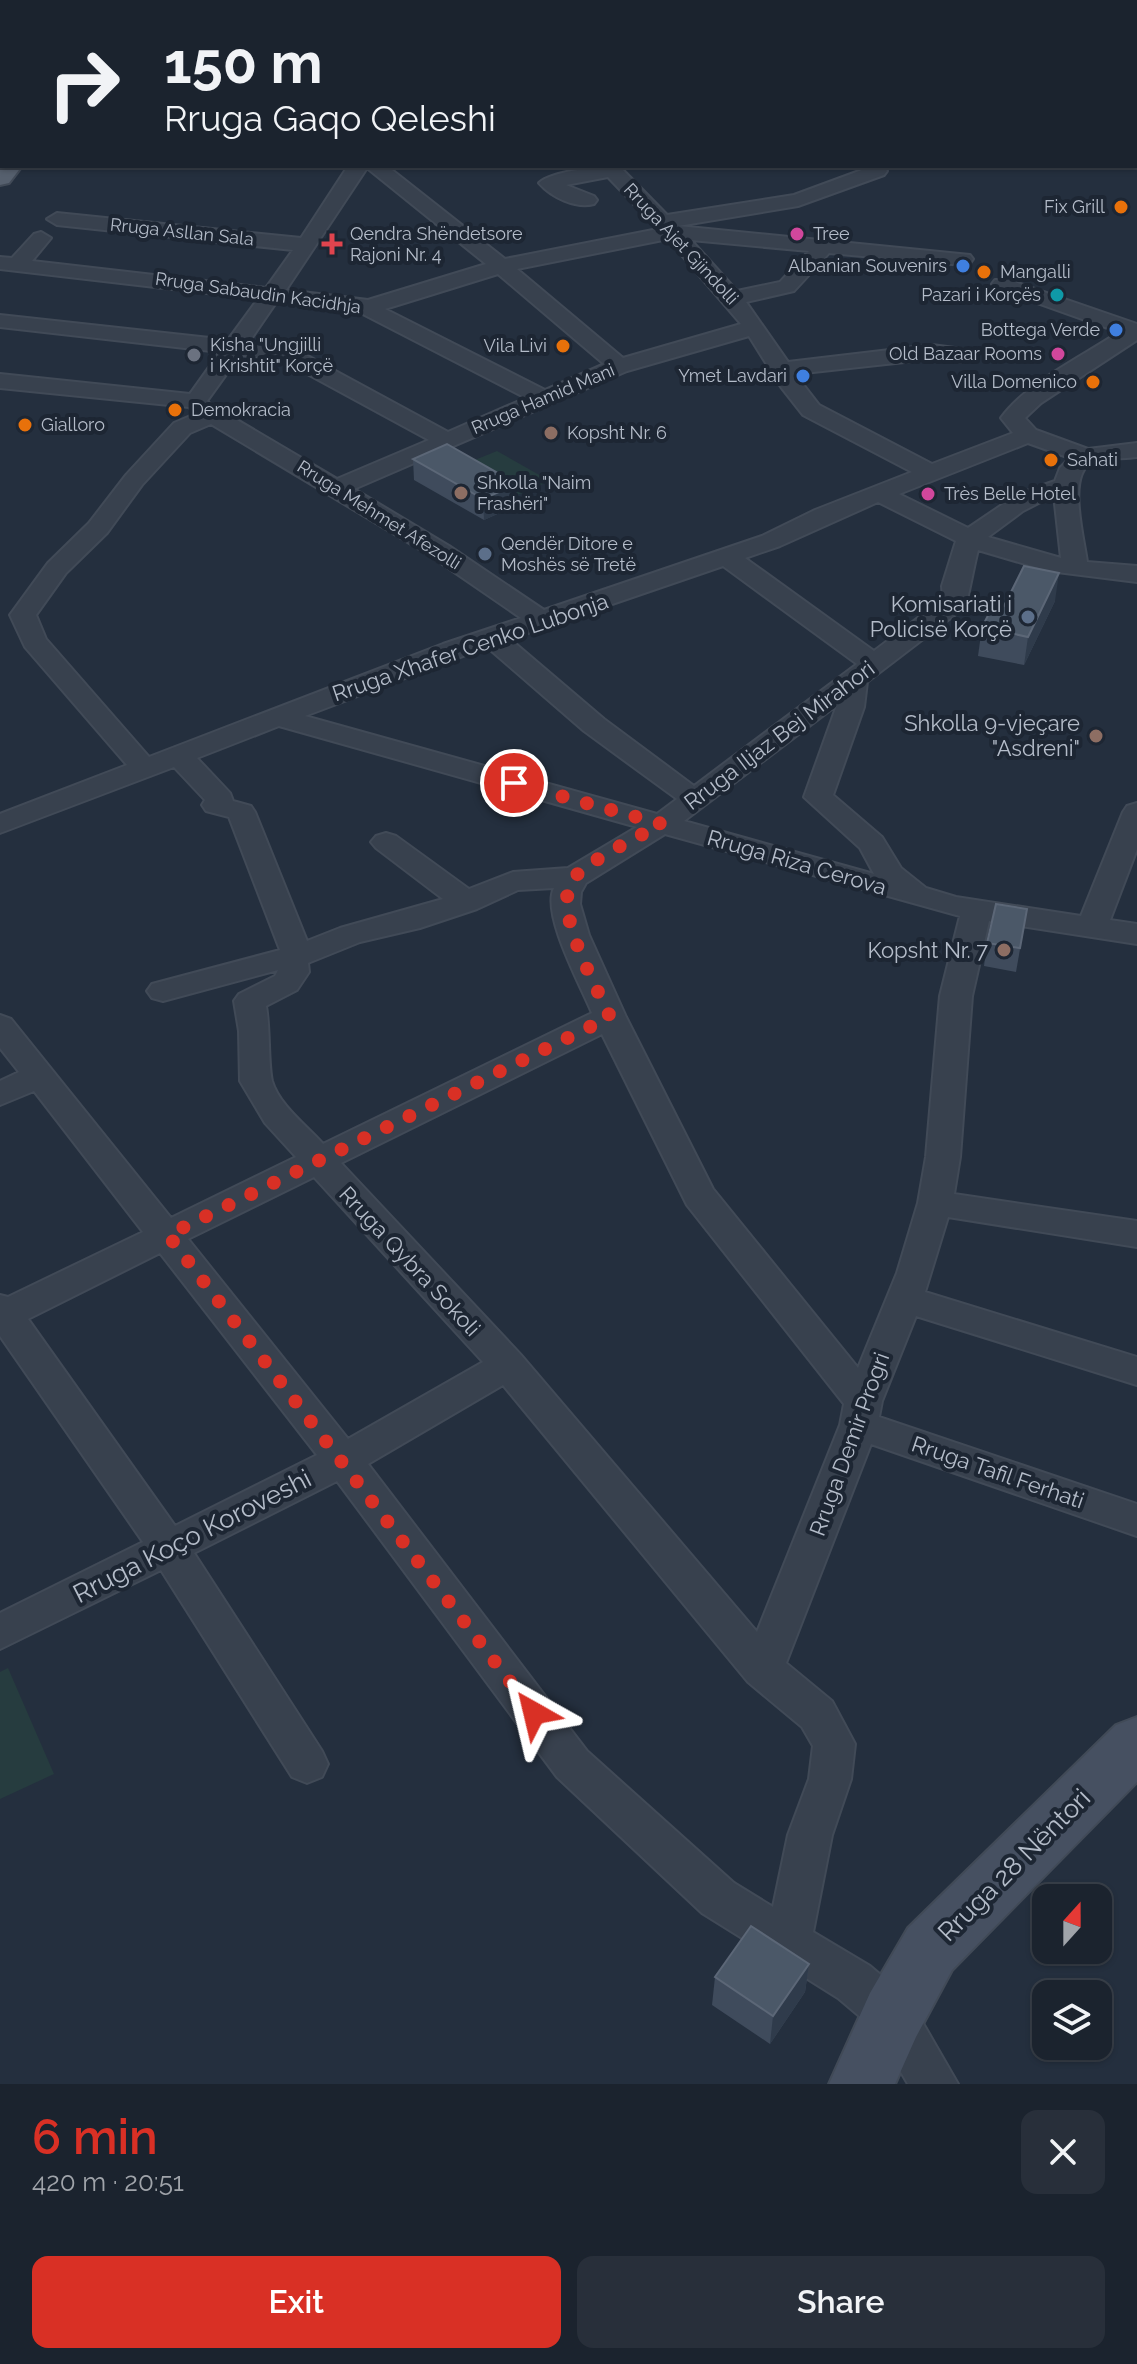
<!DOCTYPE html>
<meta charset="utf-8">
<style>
:root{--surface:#1b232e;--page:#282f3a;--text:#f1f3f6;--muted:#a0a4aa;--line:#39404a;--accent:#d93025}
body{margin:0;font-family:Raleway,sans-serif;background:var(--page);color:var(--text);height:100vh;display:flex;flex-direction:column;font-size:30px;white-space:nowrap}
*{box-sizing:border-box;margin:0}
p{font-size:26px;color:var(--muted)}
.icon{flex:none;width:44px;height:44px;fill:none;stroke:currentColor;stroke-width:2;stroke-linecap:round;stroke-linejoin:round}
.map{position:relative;height:2084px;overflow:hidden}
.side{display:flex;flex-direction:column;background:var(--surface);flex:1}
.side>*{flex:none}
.hud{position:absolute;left:0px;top:0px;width:1138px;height:168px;box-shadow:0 2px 6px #0004,0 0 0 2px var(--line);background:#1b232e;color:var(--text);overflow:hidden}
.needle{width:52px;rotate:21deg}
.controls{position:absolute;left:1032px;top:1884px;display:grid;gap:16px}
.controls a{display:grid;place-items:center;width:80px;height:80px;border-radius:16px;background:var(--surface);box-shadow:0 2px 6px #0004,0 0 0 2px var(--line);font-size:40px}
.pin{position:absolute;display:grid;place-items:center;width:68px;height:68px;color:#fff;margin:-34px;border:4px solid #fff;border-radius:50%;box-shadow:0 2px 8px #0007}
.me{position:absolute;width:88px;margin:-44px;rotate:323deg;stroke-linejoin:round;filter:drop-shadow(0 0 6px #0008)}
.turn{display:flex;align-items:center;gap:28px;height:168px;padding:0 32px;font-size:36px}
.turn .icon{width:104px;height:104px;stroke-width:2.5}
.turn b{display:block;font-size:56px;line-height:68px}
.round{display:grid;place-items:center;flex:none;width:84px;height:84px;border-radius:16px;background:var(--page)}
.headline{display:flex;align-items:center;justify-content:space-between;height:136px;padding:0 32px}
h1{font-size:48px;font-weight:600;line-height:60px;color:var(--accent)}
.button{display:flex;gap:16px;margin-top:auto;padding:16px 32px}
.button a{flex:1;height:92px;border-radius:16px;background:var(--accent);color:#fff;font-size:32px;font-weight:600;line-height:92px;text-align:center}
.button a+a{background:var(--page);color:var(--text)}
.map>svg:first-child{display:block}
.green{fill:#263c3f}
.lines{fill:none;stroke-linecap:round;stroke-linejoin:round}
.minor-casing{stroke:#414a57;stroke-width:4}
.tertiary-casing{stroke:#414a57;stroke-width:4}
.secondary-casing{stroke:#414a57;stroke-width:4}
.primary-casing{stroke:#414a57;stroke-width:4}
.minor{fill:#38414e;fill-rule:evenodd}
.tertiary{fill:#38414e;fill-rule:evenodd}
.secondary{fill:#465061;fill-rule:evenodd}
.primary{fill:#56606e;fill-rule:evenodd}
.wall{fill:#3f4b5c}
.shaded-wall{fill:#2f3b4b}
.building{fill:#4b5868;stroke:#5c6777;stroke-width:2}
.route{stroke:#d93025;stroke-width:14;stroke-dasharray:0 25.2}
.food-dot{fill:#e8710a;stroke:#1d2633;stroke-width:3}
.hotel-dot{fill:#d1479c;stroke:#1d2633;stroke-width:3}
.health-dot{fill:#e0444e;stroke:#1d2633;stroke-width:3}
.shop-dot{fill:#3f7fe0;stroke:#1d2633;stroke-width:3}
.culture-dot{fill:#0f9aa8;stroke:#1d2633;stroke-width:3}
.worship-dot{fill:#6b7280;stroke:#1d2633;stroke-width:3}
.education-dot{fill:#8d6e63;stroke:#1d2633;stroke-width:3}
.service-dot{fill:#5c6f8a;stroke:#1d2633;stroke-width:3}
.labels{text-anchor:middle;stroke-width:8;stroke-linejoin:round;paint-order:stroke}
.far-poi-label{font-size:18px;fill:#b4bcc9;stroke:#1d2633;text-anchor:start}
.far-street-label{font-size:18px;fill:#b4bcc9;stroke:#1d2633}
.poi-label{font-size:22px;fill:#b4bcc9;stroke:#1d2633;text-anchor:end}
.street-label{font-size:22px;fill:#b4bcc9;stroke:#1d2633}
.near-street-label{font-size:26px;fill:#b4bcc9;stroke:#1d2633}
</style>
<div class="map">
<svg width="1137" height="2084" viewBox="0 0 1137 2084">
<rect width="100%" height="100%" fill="#242f3e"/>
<g class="green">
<path d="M 497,451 L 550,481 L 513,497 L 460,466 Z"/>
<path d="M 8,1668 L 54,1774 L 0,1799 L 0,1672 Z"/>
</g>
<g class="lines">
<g class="minor-casing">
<path id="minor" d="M 348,166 L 387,166 L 505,259 L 658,229 L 608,177 L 566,185 L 594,196 L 597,200 L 594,204 C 576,209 551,197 539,183 C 551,171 603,166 619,166 L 667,215 L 794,195 L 870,167 L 884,167 L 887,171 L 884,175 L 798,206 L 678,226 L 970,255 L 973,259 L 970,263 L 963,265 L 829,253 L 794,291 L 746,302 L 788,362 L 932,345 L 970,350 L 973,355 L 962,362 L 932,359 L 795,374 L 819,405 L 932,464 L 1013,433 L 1001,418 C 1026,383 1083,356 1119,332 L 995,288 L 992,284 L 995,280 L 1009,280 L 1137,324 L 1137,340 L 1041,403 L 1025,418 L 1036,430 L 1088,449 L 1137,443 L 1137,457 C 1124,459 1105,457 1093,462 C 1066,473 1084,538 1087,562 L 1137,566 L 1137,582 L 1049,571 L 978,550 C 975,560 967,604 965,607 L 867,682 L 864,707 L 833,795 L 882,837 L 901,868 L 926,888 L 956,897 L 1081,916 L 1123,812 L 1127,806 L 1137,803 L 1137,849 L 1110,920 L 1137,924 L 1137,944 L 989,921 L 972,996 L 960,1157 L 954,1194 L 1137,1221 L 1137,1247 L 948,1217 L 925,1292 L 1137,1357 L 1137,1385 L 916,1316 L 882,1401 L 879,1417 L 1137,1504 L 1137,1536 L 871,1444 L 786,1663 L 832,1701 L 855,1744 L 851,1779 L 832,1835 L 813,1932 L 870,1966 L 909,1999 L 958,2084 L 908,2084 L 877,2031 L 838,1998 L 702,1913 L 557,1777 L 337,1481 L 194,1553 L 322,1751 L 328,1764 L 322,1777 L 307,1783 L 292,1777 L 161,1570 L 0,1649 L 0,1613 L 143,1542 L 0,1336 L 0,1295 L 8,1297 L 143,1232 L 34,1091 L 0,1105 L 0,1081 L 19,1072 L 0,1048 L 0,1015 L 11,1019 L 171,1218 L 296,1157 L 265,1123 L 240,1081 L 239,1031 L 234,1001 L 239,994 L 275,976 L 278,970 L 163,1001 L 152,998 L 147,991 L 152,984 L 280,950 L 229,817 L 206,811 L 202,805 L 205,800 L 174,767 L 0,833 L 0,814 L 127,765 L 25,647 L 10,615 L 48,563 L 89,523 L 126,475 L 174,423 L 195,414 L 189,407 L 0,388 L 0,374 L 190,394 L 220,352 L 0,327 L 0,315 L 228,340 L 258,299 L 0,269 L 0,257 L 12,258 L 34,234 L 41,232 L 51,238 L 32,261 L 266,288 L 293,250 L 57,225 L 47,219 L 57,213 L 301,238 ZM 367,168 L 486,264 L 368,300 L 286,290 ZM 668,239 L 741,324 L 623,358 L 517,269 ZM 691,240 L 809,251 L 780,282 L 737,291 ZM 498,274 L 604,364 L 545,390 L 385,309 ZM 277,301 L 357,311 L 526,398 L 448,432 L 293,348 L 249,342 ZM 749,336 L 781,387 L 803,415 L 912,472 L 815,510 L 762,536 L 544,610 L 449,546 L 354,489 L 627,371 ZM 240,355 L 280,359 L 429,440 L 337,479 L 210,404 L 207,401 ZM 211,424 L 431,556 L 521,618 L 443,644 L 149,757 L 46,639 L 36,615 L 66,573 L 107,533 L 142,485 L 190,433 ZM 1028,443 L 1070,458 L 1060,468 L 1055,481 L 1018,494 L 968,528 L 899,494 ZM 1054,495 L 1061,558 L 988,537 L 1023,511 ZM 878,502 L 956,541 L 942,586 L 943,599 L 874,651 L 745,558 L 780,546 ZM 723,566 L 857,664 L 694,786 L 604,719 L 510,639 ZM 487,647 L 584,731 L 677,799 L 657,814 L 305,716 ZM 837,705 L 804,797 L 860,848 L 874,874 L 684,821 ZM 279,726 L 637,827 L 568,868 L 513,872 L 469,889 L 396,836 L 386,833 L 376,836 L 371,842 L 376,848 L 443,899 L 340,928 L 307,941 L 255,812 L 251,806 L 233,801 L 230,793 L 197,758 ZM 665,834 L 960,916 L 940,996 L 926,1157 L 918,1203 L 897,1273 L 858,1368 L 713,1189 L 626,1017 L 589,935 L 580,904 L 581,892 L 586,883 ZM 554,888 C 541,914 581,986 592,1013 L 323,1144 C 307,1126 279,1105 272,1081 C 268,1064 270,1027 266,1006 L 297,990 L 309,972 L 308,963 L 360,942 L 420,928 L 477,909 L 518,890 ZM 602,1034 L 687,1205 L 844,1404 L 840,1425 L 757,1632 L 521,1355 L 341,1163 ZM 314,1177 L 483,1362 L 348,1439 L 188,1239 ZM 160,1253 L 317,1455 L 175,1526 L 28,1319 ZM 503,1385 L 748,1682 L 802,1727 L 813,1746 L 809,1779 L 788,1835 L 773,1907 L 734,1883 L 587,1751 L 368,1464 Z"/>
</g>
<g class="tertiary-casing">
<g id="tertiary">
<path d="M 417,0 L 438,0 L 439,2 L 418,2 Z"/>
<rect x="1136" y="5" width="1" height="12"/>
</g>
</g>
<g class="secondary-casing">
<path id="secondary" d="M 1137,1717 L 1137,1782 L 952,1970 L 916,2037 L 895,2084 L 829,2084 L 870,1993 L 908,1928 L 1116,1725 Z"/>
</g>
<g class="primary-casing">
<path id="primary" d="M 0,160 L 2,166 L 22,166 L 9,183 L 0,185 Z"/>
</g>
<use href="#minor" class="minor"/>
<use href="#tertiary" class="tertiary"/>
<use href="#secondary" class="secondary"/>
<use href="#primary" class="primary"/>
</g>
<g class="wall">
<rect x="658" y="0" width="90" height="2"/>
<path d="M 413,459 L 517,505 L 484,520 L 414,480 Z"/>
<path d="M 1055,601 L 1024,665 L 978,656 L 982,627 L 1004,606 Z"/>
<path d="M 1027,909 L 1016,972 L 984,966 L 987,943 Z"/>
<path d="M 809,1964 L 805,1992 L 770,2044 L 712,2005 L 715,1977 Z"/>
</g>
<g class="shaded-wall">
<rect x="703" y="0" width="45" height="2"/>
<path d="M 517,484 L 517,505 L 484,520 L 483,499 Z"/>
<path d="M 1059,573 L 1055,601 L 1024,665 L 1028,637 Z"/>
<path d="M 809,1964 L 805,1992 L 770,2044 L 773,2016 Z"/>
</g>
<g class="building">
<path d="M 447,444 L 517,484 L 483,499 L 413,459 Z"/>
<path d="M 1024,566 L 1059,573 L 1028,637 L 982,627 L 994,604 L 1004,606 Z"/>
<path d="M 996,904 L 1027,909 L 1020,948 L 987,943 Z"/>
<path d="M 751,1926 L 809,1964 L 773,2016 L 715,1977 Z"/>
</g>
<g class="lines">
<path class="route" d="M 514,783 L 662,824 C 640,836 587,861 573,879 C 551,909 596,985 610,1017 L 168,1235 L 534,1713"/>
</g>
<g class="food-dot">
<circle cx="1121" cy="207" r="8"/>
<circle cx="984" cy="272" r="8"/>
<circle cx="563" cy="346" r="8"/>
<circle cx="1093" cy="382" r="8"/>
<circle cx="175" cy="410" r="8"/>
<circle cx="25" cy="425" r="8"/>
<circle cx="1051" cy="460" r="8"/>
</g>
<g class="hotel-dot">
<circle cx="797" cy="234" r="8"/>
<circle cx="1058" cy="354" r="8"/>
<circle cx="928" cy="494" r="8"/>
</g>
<path class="health-dot" d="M328 232h8v8h8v8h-8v8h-8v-8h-8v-8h8z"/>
<g class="shop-dot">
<circle cx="963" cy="266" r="8"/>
<circle cx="1116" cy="330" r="8"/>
<circle cx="803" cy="376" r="8"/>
</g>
<circle class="culture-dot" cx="1057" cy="295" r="8"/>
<circle class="worship-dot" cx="194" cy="355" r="8"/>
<g class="education-dot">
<circle cx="551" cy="433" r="8"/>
<circle cx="461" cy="493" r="8"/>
<circle cx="1096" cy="736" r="8"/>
<circle cx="1004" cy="950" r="8"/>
</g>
<g class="service-dot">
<circle cx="485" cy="554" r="8"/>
<circle cx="1028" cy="617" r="8"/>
</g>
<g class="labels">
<g class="far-poi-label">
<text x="1105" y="213" text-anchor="end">Fix Grill</text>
<text x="350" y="240">Qendra Shëndetsore<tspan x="350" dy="21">Rajoni Nr. 4</tspan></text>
<text x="813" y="240">Tree</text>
<text x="947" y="272" text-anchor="end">Albanian Souvenirs</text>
<text x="1000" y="278">Mangalli</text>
<text x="1041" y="301" text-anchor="end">Pazari i Korçës</text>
<text x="1100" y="336" text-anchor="end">Bottega Verde</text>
<text x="210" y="351">Kisha "Ungjilli<tspan x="210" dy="21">i Krishtit" Korçë</tspan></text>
<text x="547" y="352" text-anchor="end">Vila Livi</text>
<text x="1042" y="360" text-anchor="end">Old Bazaar Rooms</text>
<text x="787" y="382" text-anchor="end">Ymet Lavdari</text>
<text x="1077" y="388" text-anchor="end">Villa Domenico</text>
<text x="191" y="416">Demokracia</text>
<text x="41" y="431">Gialloro</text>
<text x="567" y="439">Kopsht Nr. 6</text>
<text x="1067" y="466">Sahati</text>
<text x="477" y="489">Shkolla "Naim<tspan x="477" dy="21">Frashëri"</tspan></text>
<text x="944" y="500">Très Belle Hotel</text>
<text x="501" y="550">Qendër Ditore e<tspan x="501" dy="21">Moshës së Tretë</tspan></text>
</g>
<g class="far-street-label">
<text transform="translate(182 232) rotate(6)" y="6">Rruga Asllan Sala</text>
<text transform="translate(681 244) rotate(47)" y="6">Rruga Ajet Gjindolli</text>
<text transform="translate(258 293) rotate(8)" y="6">Rruga Sabaudin Kacidhja</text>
<text transform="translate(543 399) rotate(-23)" y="6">Rruga Hamid Mani</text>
<text transform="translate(379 515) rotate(32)" y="6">Rruga Mehmet Afezolli</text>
</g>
<g class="poi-label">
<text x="1012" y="612">Komisariati i<tspan x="1012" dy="25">Policisë Korçë</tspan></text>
<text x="1080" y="731">Shkolla 9-vjeçare<tspan x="1080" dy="25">"Asdreni"</tspan></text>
<text x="988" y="958">Kopsht Nr. 7</text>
</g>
<g class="street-label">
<text transform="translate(470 647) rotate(-19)" y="8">Rruga Xhafer Cenko Lubonja</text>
<text transform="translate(779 735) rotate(-37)" y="8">Rruga Iljaz Bej Mirahori</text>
<text transform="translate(797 862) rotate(16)" y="8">Rruga Riza Cerova</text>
<text transform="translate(410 1261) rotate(47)" y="8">Rruga Qybra Sokoli</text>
<text transform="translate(849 1444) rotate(-70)" y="8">Rruga Demir Progri</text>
<text transform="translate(998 1472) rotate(19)" y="8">Rruga Tafil Ferhati</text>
</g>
<g class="near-street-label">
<text transform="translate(192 1536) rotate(-27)" y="9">Rruga Koço Koroveshi</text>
<text transform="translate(1014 1865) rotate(-45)" y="9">Rruga 28 Nëntori</text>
</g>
</g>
</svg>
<div class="controls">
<a><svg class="needle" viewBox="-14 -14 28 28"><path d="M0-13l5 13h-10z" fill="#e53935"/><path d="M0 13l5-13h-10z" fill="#a0a4aa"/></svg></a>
<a><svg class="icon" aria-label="layers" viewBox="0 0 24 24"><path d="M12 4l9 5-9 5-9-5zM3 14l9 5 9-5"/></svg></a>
</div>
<div class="pin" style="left:514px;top:783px;background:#d93025"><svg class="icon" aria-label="arrive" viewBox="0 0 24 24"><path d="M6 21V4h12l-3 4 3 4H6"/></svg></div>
<svg class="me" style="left:534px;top:1713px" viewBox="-20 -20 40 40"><path d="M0-17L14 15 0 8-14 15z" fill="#d93025" stroke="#fff" stroke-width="4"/></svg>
<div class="hud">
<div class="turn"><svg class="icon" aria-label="right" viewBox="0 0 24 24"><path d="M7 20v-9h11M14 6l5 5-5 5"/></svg><div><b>150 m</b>Rruga Gaqo Qeleshi</div></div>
</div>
</div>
<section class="side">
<div class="headline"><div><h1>6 min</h1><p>420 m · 20:51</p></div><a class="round"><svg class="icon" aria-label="close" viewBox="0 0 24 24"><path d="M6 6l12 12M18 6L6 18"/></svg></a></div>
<div class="button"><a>Exit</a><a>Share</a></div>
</section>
